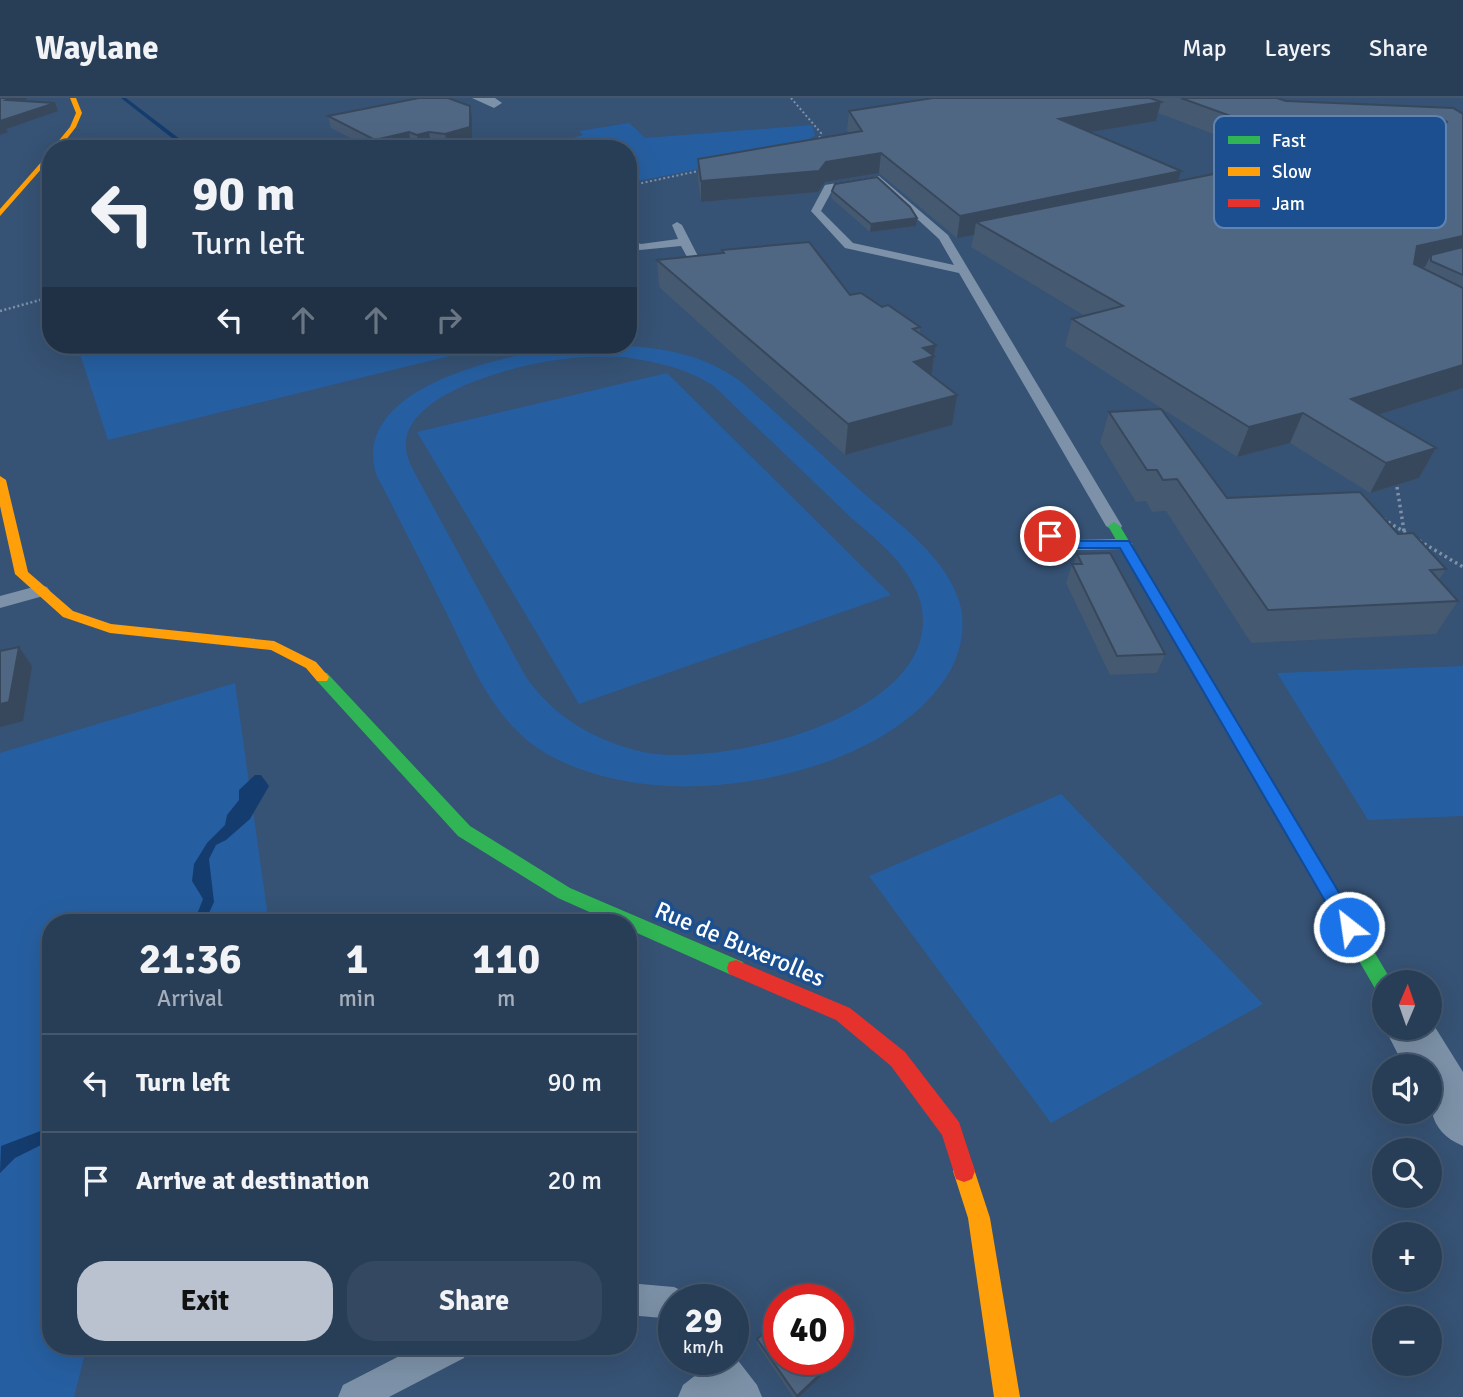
<!DOCTYPE html>
<meta charset="utf-8">
<style>
:root{--surface:#283e57;--page:#344961;--text:#f1f3f6;--muted:#a5aeba;--line:#44576d;--accent:#b9c2ce}
body{margin:0;font-family:Signika,sans-serif;background:var(--page);color:var(--text);height:100vh;display:flex;flex-direction:column;font-size:26px;white-space:nowrap}
*{box-sizing:border-box;margin:0}
p{font-size:23px;color:var(--muted)}
.icon{flex:none;width:38px;height:38px;fill:none;stroke:currentColor;stroke-width:2;stroke-linecap:round;stroke-linejoin:round}
.map{position:relative;flex:1;overflow:hidden}
.panel{position:absolute;left:42px;top:816px;width:595px;height:441px;display:flex;flex-direction:column;background:var(--surface);border-radius:28px;box-shadow:0 7px 28px #0002,0 0 0 2px var(--line)}
.panel>*{flex:none}
.banner{position:absolute;left:42px;top:42px;width:595px;height:214px;border-radius:28px;box-shadow:0 7px 28px #0002,0 0 0 2px var(--line);background:#283e57;color:var(--text);overflow:hidden}
.needle{width:46px;rotate:2deg}
.buttons{position:absolute;left:1372px;top:872px;display:grid;gap:14px}
.buttons a{display:grid;place-items:center;width:70px;height:70px;border-radius:50%;background:var(--surface);box-shadow:0 7px 28px #0002,0 0 0 2px var(--line);font-size:35px}
.speed{position:absolute;left:658px;top:1186px;display:flex;gap:14px;font-size:35px;font-weight:700;text-align:center}
.speed>*{display:grid;place-content:center;width:91px;height:91px;border-radius:50%;background:var(--surface);box-shadow:0 7px 28px #0002,0 0 0 2px var(--line);line-height:1}
.speed small{font-size:18px;font-weight:400}
.speed .limit{border:10px solid #d22;background:#fff;color:#111}
.pin{position:absolute;display:grid;place-items:center;width:60px;height:60px;color:#fff;margin:-30px;border:4px solid #fff;border-radius:50%;box-shadow:0 2px 7px #0007}
.me{position:absolute;width:77px;margin:-38px;rotate:330deg;stroke-linejoin:round;filter:drop-shadow(0 0 5px #0008)}
.turn{display:flex;align-items:center;gap:24px;height:147px;padding:0 35px;font-size:32px}
.turn .icon{width:91px;height:91px;stroke-width:2.5}
.turn b{display:block;font-size:49px;line-height:60px}
.lanes{display:flex;align-items:center;height:66px;padding:0 35px;background:#0003;justify-content:center;gap:35px;direction:ltr}
.lanes .off{opacity:.35}
.eta{display:flex;justify-content:space-evenly;align-items:center;height:119px;text-align:center}
.eta b{font-size:42px;font-weight:700;line-height:49px}
.primary-button{display:flex;gap:14px;margin-top:auto;padding:14px 35px}
.primary-button a{flex:1;height:80px;border-radius:28px;background:var(--accent);color:#111;font-size:28px;font-weight:700;line-height:80px;text-align:center}
.primary-button a+a{background:var(--page);color:var(--text)}
ul{padding:0;list-style:none}
li{display:flex;align-items:center;gap:21px;height:98px;padding:0 35px;border-top:2px solid var(--line)}
li div{flex:1}
li b{display:block;font-size:26px}
li em{font-style:normal}
header{display:flex;align-items:center;gap:42px;box-sizing:border-box;height:98px;padding:0 35px;background:var(--surface);border-bottom:2px solid var(--line)}
header strong{font-size:33px}
nav{display:flex;gap:38px;margin-inline-start:auto;font-size:24px}
.map>svg:first-child{display:block}
.green{fill:#265fa1;fill-rule:evenodd}
.water{fill:#153c6e}
.lines{fill:none;stroke-linecap:round;stroke-linejoin:round}
.stream{fill:#153c6e;fill-rule:evenodd}
.path-far2{stroke:#7d92a8;stroke-width:2;stroke-dasharray:2 2.5;stroke-linecap:butt}
.path-far1{stroke:#7d92a8;stroke-width:2.5;stroke-dasharray:2 2.5;stroke-linecap:butt}
.path{stroke:#7d92a8;stroke-width:3.5;stroke-dasharray:2.5 3.5;stroke-linecap:butt}
.lane{fill:#7d92a8;fill-rule:evenodd}
.street{fill:#7d92a8;fill-rule:evenodd}
.fast{fill:#30b455;fill-rule:evenodd}
.slow{fill:#ff9f0a;fill-rule:evenodd}
.jam{fill:#e5322d;fill-rule:evenodd}
.wall{fill:#455971;fill-rule:evenodd}
.shaded-wall{fill:#38485c}
.building{fill:#506783;stroke:#38485c;stroke-width:2}
.route{fill:#1a73e8;stroke:#114b97;stroke-width:2}
.labels{text-anchor:middle;stroke-width:7;stroke-linejoin:round;paint-order:stroke}
.street-label{font-size:24px;fill:#fff;stroke:#1b4f8f}
.key{fill:#1b4f8f;stroke:#5f84b1;stroke-width:2}
.key-label{font-size:19px;fill:#fff}
</style>
<header>
<strong>Waylane</strong>
<nav><a>Map</a><a>Layers</a><a>Share</a></nav>
</header>
<div class="map">
<svg width="1463" height="1299" viewBox="0 0 1463 1299">
<rect width="100%" height="100%" fill="#365274"/>
<g class="green">
<path d="M 629,25 L 645,40 L 812,27 L 815,37 L 795,52 L 628,85 L 628,51 L 537,51 L 583,37 L 579,33 Z"/>
<path d="M 77,247 L 460,247 L 466,254 L 108,342 Z"/>
<path d="M 584,247 C 640,247 693,249 740,283 C 781,319 821,356 861,393 C 896,424 942,455 958,500 C 967,523 962,552 950,573 C 907,647 798,681 717,687 C 662,692 596,684 547,656 C 492,625 469,559 442,506 C 420,462 398,419 376,376 C 349,283 523,253 584,247 ZM 624,259 C 657,264 687,270 715,289 C 758,331 802,372 845,414 C 863,431 887,448 902,469 C 910,480 918,493 921,506 C 946,617 721,671 643,654 C 595,643 554,619 526,579 L 417,379 C 411,368 405,357 406,344 C 410,292 524,265 565,261 C 585,258 604,259 624,259 Z"/>
<path d="M 667,275 L 891,497 L 579,606 L 417,334 Z"/>
<path d="M 1463,568 L 1463,718 L 1368,722 L 1277,575 Z"/>
<path d="M 235,585 L 267,812 L 263,824 L 51,824 L 51,1248 L 87,1248 L 74,1299 L 0,1299 L 0,655 Z"/>
<path d="M 1061,696 L 1263,906 L 1051,1025 L 869,778 Z"/>
</g>
<g class="water">
<path d="M 255,677 L 261,677 L 269,688 L 250,721 L 226,742 L 216,747 L 209,761 L 214,804 L 205,824 L 194,824 L 203,801 L 192,783 L 194,766 L 207,745 L 225,727 L 227,717 L 239,702 L 239,692 Z"/>
<path d="M 51,1029 L 51,1042 L 15,1060 L 0,1075 L 1,1048 Z"/>
</g>
<g class="lines">
<path class="stream" d="M 121,0 L 126,0 L 193,51 L 186,51 Z"/>
<g class="path-far2">
<path d="M 791,0 L 821,35 L 818,44"/>
<path d="M 628,88 L 703,72"/>
</g>
<path class="path-far1" d="M 0,213 L 51,199"/>
<g class="path">
<path d="M 1397,389 L 1404,433"/>
<path d="M 1383,421 L 1463,469"/>
</g>
<g class="lane">
<path d="M 879,78 L 948,137 L 1122,428 L 1120,432 L 1114,433 L 1106,428 L 959,175 L 845,150 L 811,113 L 825,87 ZM 877,84 L 939,141 L 954,167 L 853,145 L 821,113 L 833,91 Z"/>
<path d="M 677,124 L 682,127 L 701,164 L 699,166 L 691,166 L 681,148 L 640,152 L 628,149 L 628,142 L 641,146 L 678,141 L 672,127 Z"/>
<path d="M 1050,433 L 1073,442 L 1124,441 L 1133,446 L 1124,451 L 1071,452 L 1044,442 L 1042,438 Z"/>
<path d="M 41,487 L 47,489 L 50,493 L 47,497 L 0,510 L 0,498 Z"/>
<path d="M 628,1185 L 674,1189 L 685,1194 L 689,1202 L 674,1202 L 674,1221 L 628,1217 Z"/>
<path d="M 419,1248 L 468,1248 L 464,1260 L 389,1299 L 338,1299 L 343,1287 Z"/>
<path d="M 733,1256 L 757,1287 L 762,1299 L 678,1299 L 683,1287 L 706,1269 L 703,1262 L 733,1262 Z"/>
</g>
<g class="street">
<path d="M 472,0 L 495,0 L 502,5 L 494,10 Z"/>
<path d="M 1430,921 L 1463,974 L 1463,1048 C 1425,1032 1430,1004 1430,968 L 1404,968 L 1384,929 L 1430,929 Z"/>
</g>
<g class="fast">
<path d="M 1114,424 L 1120,428 L 1391,882 L 1392,884 L 1384,884 L 1384,897 L 1377,894 L 1108,428 Z"/>
<path d="M 322,574 L 327,575 L 470,728 L 570,790 L 743,864 L 745,870 L 743,876 L 736,878 L 729,876 L 628,831 L 628,824 L 612,824 L 558,800 L 458,738 L 317,583 L 315,579 Z"/>
</g>
<g class="slow">
<path d="M 70,0 L 76,0 L 82,15 L 76,29 L 59,51 L 52,51 L 70,29 L 76,15 Z"/>
<path d="M 51,53 L 51,60 L 0,118 L 0,111 Z"/>
<path d="M 0,378 L 6,382 L 28,474 L 73,513 L 111,526 L 274,543 L 316,564 L 329,579 L 327,583 L 317,583 L 306,570 L 271,552 L 110,535 L 63,519 L 15,476 L 0,408 Z"/>
<path d="M 964,1062 L 972,1065 L 990,1120 L 1020,1299 L 994,1299 L 968,1120 L 953,1073 L 956,1065 Z"/>
</g>
<path class="jam" d="M 736,862 L 850,910 L 905,954 L 959,1024 L 975,1073 L 972,1081 L 964,1084 L 956,1081 L 942,1037 L 891,968 L 836,922 L 729,876 L 727,870 L 729,864 Z"/>
</g>
<g class="wall">
<path d="M 1153,0 L 1277,0 L 1286,3 L 1463,16 L 1463,290 L 1379,317 L 1436,350 L 1419,380 L 1370,395 L 1290,345 L 1237,359 L 1065,248 L 1072,221 L 1085,218 L 971,149 L 974,137 L 957,140 L 879,75 L 825,84 L 818,94 L 701,104 L 698,82 L 698,61 L 849,35 L 847,32 L 849,13 L 1153,1 ZM 1158,15 L 1282,62 L 1178,83 L 1090,34 L 1156,23 Z"/>
<path d="M 328,18 L 472,20 L 472,41 L 447,48 L 431,46 L 419,49 L 411,46 L 392,51 L 372,51 L 331,30 Z"/>
<path d="M 832,93 L 916,128 L 870,134 L 831,100 Z"/>
<path d="M 722,152 L 882,209 L 920,229 L 920,236 L 936,247 L 931,277 L 952,327 L 845,357 L 659,189 L 657,162 L 722,156 Z"/>
<path d="M 1109,314 L 1227,400 L 1398,436 L 1446,471 L 1439,482 L 1458,503 L 1436,536 L 1251,545 L 1166,413 L 1152,414 L 1146,403 L 1136,404 L 1100,345 Z"/>
<path d="M 1077,456 L 1165,556 L 1157,575 L 1110,577 L 1066,485 L 1072,466 L 1074,466 Z"/>
<path d="M 757,1241 L 840,1257 L 838,1262 L 799,1299 L 793,1299 L 757,1246 Z"/>
</g>
<g class="shaded-wall">
<path d="M 10,0 L 26,0 L 26,3 L 6,2 Z"/>
<path d="M 1161,4 L 1156,23 L 1055,40 L 1059,21 Z"/>
<path d="M 55,5 L 58,13 L 6,31 L 8,34 L 0,37 L 0,23 Z"/>
<path d="M 470,8 L 472,20 L 472,41 L 447,48 L 445,36 Z"/>
<path d="M 1438,18 L 1428,40 L 1327,53 L 1325,52 L 1321,63 L 1297,68 L 1305,45 Z"/>
<path d="M 409,34 L 411,46 L 392,51 L 377,51 L 375,42 Z"/>
<path d="M 429,34 L 431,46 L 419,49 L 417,37 Z"/>
<path d="M 881,55 L 879,75 L 825,84 L 818,94 L 701,104 L 701,83 Z"/>
<path d="M 1181,73 L 1175,94 L 976,124 L 974,137 L 957,140 L 960,118 Z"/>
<path d="M 917,120 L 916,128 L 870,134 L 871,126 Z"/>
<path d="M 1463,138 L 1463,160 L 1431,157 L 1425,169 L 1404,173 L 1417,148 Z"/>
<path d="M 936,247 L 934,258 L 930,288 L 914,264 L 923,250 Z"/>
<path d="M 1463,267 L 1463,290 L 1337,330 L 1351,301 Z"/>
<path d="M 957,297 L 952,327 L 845,357 L 848,326 Z"/>
<path d="M 1303,315 L 1290,345 L 1237,359 L 1249,329 Z"/>
<path d="M 1436,350 L 1419,380 L 1370,395 L 1386,365 Z"/>
<path d="M 19,549 L 32,568 L 23,623 L 0,629 L 0,606 Z"/>
<path d="M 840,1257 L 838,1262 L 799,1299 L 796,1299 L 835,1262 L 838,1262 L 838,1259 Z"/>
</g>
<g class="building">
<path d="M 0,0 L 10,0 L 6,2 L 55,5 L 0,23 Z"/>
<path d="M 419,0 L 448,0 L 470,8 L 470,29 L 445,36 L 429,34 L 417,37 L 409,34 L 375,42 L 328,18 Z"/>
<path d="M 933,0 L 1150,0 L 1161,4 L 1059,21 L 1181,73 L 960,118 L 881,55 L 826,64 L 819,73 L 701,83 L 698,61 L 862,33 L 849,13 Z"/>
<path d="M 1181,0 L 1277,0 L 1286,3 L 1453,10 L 1463,16 L 1463,138 L 1417,148 L 1414,166 L 1463,190 L 1463,267 L 1351,301 L 1436,350 L 1386,365 L 1303,315 L 1249,329 L 1072,221 L 1123,208 L 976,124 L 1327,53 L 1325,52 L 1443,28 L 1447,24 L 1438,18 L 1305,45 Z"/>
<path d="M 877,79 L 910,109 L 917,120 L 871,126 L 832,93 L 835,86 Z"/>
<path d="M 809,144 L 850,197 L 861,195 L 882,209 L 888,207 L 920,229 L 913,231 L 936,247 L 923,250 L 934,258 L 914,264 L 957,297 L 848,326 L 657,162 L 724,155 L 722,152 Z"/>
<path d="M 1463,149 L 1463,177 L 1431,163 L 1431,157 Z"/>
<path d="M 1161,311 L 1227,400 L 1360,394 L 1398,436 L 1413,435 L 1446,471 L 1430,472 L 1458,503 L 1268,512 L 1177,381 L 1163,382 L 1157,372 L 1147,372 L 1109,314 Z"/>
<path d="M 1110,455 L 1165,556 L 1117,558 L 1072,466 L 1082,466 L 1077,456 Z"/>
<path d="M 19,549 L 9,604 L 0,606 L 0,553 Z"/>
<path d="M 779,1222 L 779,1262 L 835,1262 L 797,1298 L 757,1241 Z"/>
</g>
<path class="route" d="M 1050,434 L 1073,443 L 1129,443 L 1356,823 L 1359,829 L 1356,834 L 1349,837 L 1343,834 L 1120,450 L 1071,450 L 1046,441 L 1044,438 Z"/>
<g class="labels">
<g class="street-label">
<text transform="translate(740 846) rotate(23)" y="8">Rue de Buxerolles</text>
</g>
</g>
<rect x="1214" y="18" width="232" height="112" rx="10" class="key"/>
<rect x="1228" y="38" width="32" height="8" fill="#30b455"/>
<rect x="1228" y="69" width="32" height="9" fill="#ff9f0a"/>
<rect x="1228" y="101" width="32" height="8" fill="#e5322d"/>
<g class="key-label">
<text x="1272" y="49">Fast</text>
<text x="1272" y="80">Slow</text>
<text x="1272" y="112">Jam</text>
</g>
</svg>
<div class="buttons">
<a><svg class="needle" viewBox="-14 -14 28 28"><path d="M0-13l5 13h-10z" fill="#e53935"/><path d="M0 13l5-13h-10z" fill="#a5aeba"/></svg></a>
<a><svg class="icon" aria-label="sound" viewBox="0 0 24 24"><path d="M4 9h4l5-4v14l-5-4H4zM17 9q2 3 0 6"/></svg></a>
<a><svg class="icon" aria-label="search" viewBox="0 0 24 24"><circle cx="10" cy="10" r="6"/><path d="M15 15l6 6"/></svg></a>
<a>+</a>
<a>−</a>
</div>
<div class="speed"><div>29<small>km/h</small></div><div class="limit">40</div></div>
<div class="pin" style="left:1050px;top:438px;background:#d93025"><svg class="icon" aria-label="arrive" viewBox="0 0 24 24"><path d="M6 21V4h12l-3 4 3 4H6"/></svg></div>
<svg class="me" style="left:1349px;top:829px" viewBox="-20 -20 40 40"><circle r="17" fill="#1a73e8" stroke="#fff" stroke-width="3"/><path d="M0-11L8 9 0 5-8 9z" fill="#fff"/></svg>
<div class="banner">
<div class="turn"><svg class="icon" aria-label="left" viewBox="0 0 24 24"><path d="M17 20v-9H6M10 6l-5 5 5 5"/></svg><div><b>90 m</b>Turn left</div></div>
<div class="lanes"><svg class="icon" aria-label="left" viewBox="0 0 24 24"><path d="M17 20v-9H6M10 6l-5 5 5 5"/></svg><svg class="icon off" aria-label="ahead" viewBox="0 0 24 24"><path d="M12 20V5M6 11l6-6 6 6"/></svg><svg class="icon off" aria-label="ahead" viewBox="0 0 24 24"><path d="M12 20V5M6 11l6-6 6 6"/></svg><svg class="icon off" aria-label="right" viewBox="0 0 24 24"><path d="M7 20v-9h11M14 6l5 5-5 5"/></svg></div>
</div>
<section class="panel">
<div class="eta">
<div><b>21:36</b><p>Arrival</p></div>
<div><b>1</b><p>min</p></div>
<div><b>110</b><p>m</p></div>
</div>
<ul>
<li><svg class="icon" aria-label="left" viewBox="0 0 24 24"><path d="M17 20v-9H6M10 6l-5 5 5 5"/></svg><div><b>Turn left</b></div><em>90 m</em></li>
<li><svg class="icon" aria-label="arrive" viewBox="0 0 24 24"><path d="M6 21V4h12l-3 4 3 4H6"/></svg><div><b>Arrive at destination</b></div><em>20 m</em></li>
</ul>
<div class="primary-button"><a>Exit</a><a>Share</a></div>
</section>
</div>
